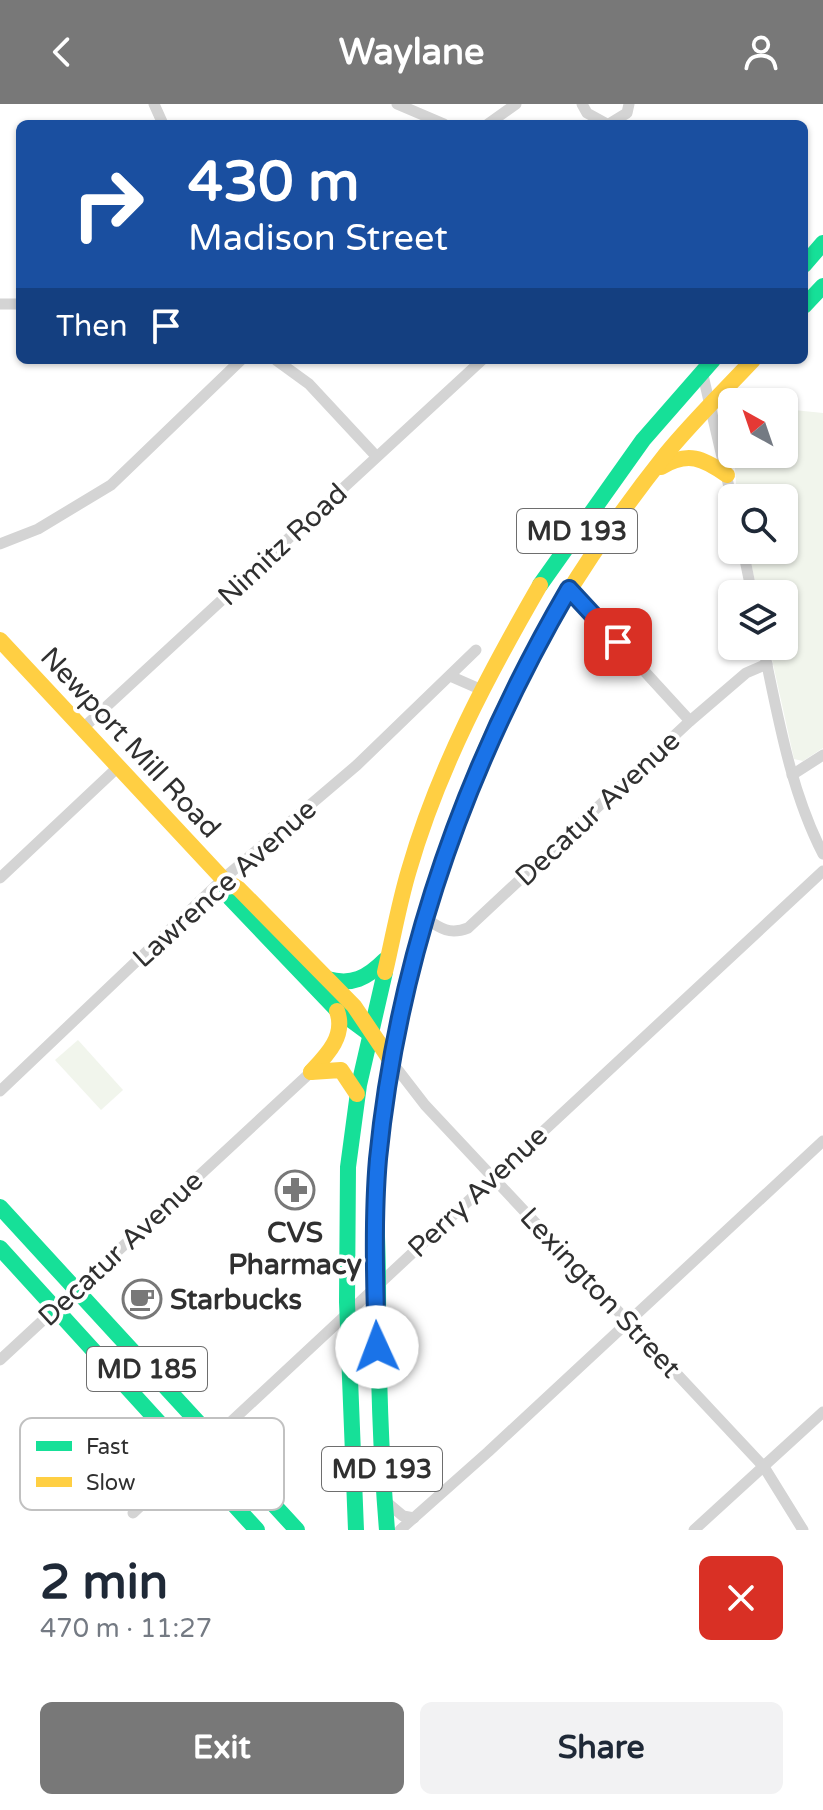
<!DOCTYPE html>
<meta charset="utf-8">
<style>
:root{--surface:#fff;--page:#f2f2f3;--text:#1f2937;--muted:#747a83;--accent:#787878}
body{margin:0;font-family:"Varela Round",sans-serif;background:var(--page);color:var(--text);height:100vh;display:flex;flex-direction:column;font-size:30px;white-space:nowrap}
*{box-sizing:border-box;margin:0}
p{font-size:26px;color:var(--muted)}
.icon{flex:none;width:44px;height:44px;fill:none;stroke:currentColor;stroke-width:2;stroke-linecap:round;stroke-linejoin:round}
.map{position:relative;height:1426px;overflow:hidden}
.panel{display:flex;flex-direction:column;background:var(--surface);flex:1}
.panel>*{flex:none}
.guide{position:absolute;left:16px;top:16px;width:792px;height:244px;border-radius:12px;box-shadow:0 2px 6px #0004;background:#1a4fa0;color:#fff;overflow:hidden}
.needle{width:52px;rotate:320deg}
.fabs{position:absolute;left:718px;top:284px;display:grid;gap:16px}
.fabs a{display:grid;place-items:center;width:80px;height:80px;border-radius:12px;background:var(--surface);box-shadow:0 2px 6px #0004;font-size:40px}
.pin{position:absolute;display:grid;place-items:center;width:68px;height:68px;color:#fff;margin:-34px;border-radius:16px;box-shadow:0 4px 12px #0006}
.me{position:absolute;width:88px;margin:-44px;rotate:358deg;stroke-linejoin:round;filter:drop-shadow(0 0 6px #0008)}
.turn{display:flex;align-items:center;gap:28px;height:168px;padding:0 40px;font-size:36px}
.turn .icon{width:104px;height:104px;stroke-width:2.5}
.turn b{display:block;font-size:56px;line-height:68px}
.then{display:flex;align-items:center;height:76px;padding:0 40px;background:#0003;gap:16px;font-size:30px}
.round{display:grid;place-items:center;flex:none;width:84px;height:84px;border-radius:12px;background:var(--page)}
.head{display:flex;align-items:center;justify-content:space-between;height:136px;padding:0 40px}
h1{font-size:48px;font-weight:800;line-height:60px}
.action{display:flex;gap:16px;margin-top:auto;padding:16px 40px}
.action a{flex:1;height:92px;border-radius:12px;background:var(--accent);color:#fff;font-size:32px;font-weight:800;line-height:92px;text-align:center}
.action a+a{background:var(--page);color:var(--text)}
header{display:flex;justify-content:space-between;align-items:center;height:104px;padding:0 40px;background:var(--accent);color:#fff;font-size:36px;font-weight:800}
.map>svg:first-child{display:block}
.green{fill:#f1f5ec}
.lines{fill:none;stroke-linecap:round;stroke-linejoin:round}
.street{stroke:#d4d4d4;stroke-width:11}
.fast{stroke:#16e098;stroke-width:16}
.slow{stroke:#ffcf43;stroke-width:16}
.route-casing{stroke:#114b97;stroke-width:20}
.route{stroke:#1a73e8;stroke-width:14}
.labels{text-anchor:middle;stroke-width:8;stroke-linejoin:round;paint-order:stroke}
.shield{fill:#fff;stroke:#6e6e6e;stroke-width:2}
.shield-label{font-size:26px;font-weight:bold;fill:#303030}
.street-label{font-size:28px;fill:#303030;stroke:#fff}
.poi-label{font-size:28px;font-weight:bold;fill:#303030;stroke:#fff}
.key{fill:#fff;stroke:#c1c1c1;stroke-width:2}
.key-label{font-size:22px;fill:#303030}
</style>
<header><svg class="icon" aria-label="back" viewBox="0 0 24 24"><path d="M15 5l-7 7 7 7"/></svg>Waylane<svg class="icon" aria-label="person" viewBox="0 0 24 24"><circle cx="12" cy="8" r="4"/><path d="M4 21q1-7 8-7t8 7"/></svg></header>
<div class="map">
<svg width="823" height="1426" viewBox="0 0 823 1426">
<rect width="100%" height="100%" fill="#fff"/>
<g class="green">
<path d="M 784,305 L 823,309 L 823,644 L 803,657 L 794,655 L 769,542 L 784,542 L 784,490 L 758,490 L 748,446 L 784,446 L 784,394 L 737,394 L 734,350 L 784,350 Z"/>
<path d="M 78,936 L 123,986 L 101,1006 L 55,956 Z"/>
</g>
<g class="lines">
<g class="street">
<path d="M 154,0 L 163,20"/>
<path d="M 397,0 L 444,20"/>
<path d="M 582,0 L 587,9 L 607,20"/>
<path d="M 488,20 L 516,0"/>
<path d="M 609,20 L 627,9 L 629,0"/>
<path d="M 0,200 L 20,200"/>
<path d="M 276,256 L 309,280 L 376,352"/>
<path d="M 702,267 L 732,396"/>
<path d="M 0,440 L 38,425 L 111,381 L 241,256"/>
<path d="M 743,446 L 752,490"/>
<path d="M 569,485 L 690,617"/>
<path d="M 763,542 C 778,612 790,686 823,750"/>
<path d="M 450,572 L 482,586"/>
<path d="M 82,625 L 482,256"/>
<path d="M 792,671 L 823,651"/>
<path d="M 0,774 L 117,664"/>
<path d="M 425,814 C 441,825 450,831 468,824 L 690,617 L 746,569 L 767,560"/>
<path d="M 391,957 L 425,1001 L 764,1363 L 803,1426"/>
<path d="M 0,987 L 223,775 L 357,661 L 476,546"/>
<path d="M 0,1256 L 311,968"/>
<path d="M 384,1396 L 403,1412 L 414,1414"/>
<path d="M 133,1409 L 823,767"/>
<path d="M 400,1426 L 488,1348 L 823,1037"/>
<path d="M 694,1426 L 823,1308"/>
</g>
<g class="fast">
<path d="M 804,161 L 823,139"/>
<path d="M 804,202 L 823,182"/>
<path d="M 540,481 L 643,336 L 713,256"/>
<path d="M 223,775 L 230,794 L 336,905 L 370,930"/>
<path d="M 327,875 C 352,882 367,874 385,856"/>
<path d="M 0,1103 L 297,1426"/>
<path d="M 0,1144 L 257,1426"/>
<path d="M 356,1426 L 347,1198 L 348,1063 L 359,981 L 385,868"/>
<path d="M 387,1426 C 380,1343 378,1260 378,1177 C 378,1136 374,1095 378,1055 C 390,935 419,820 461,707"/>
</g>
<g class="slow">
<path d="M 661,363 C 688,347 703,354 727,371"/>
<path d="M 0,536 L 223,775 L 239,785 L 354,902 L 391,957"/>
<path d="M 461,707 C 508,577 581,457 666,350 C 693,317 724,287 753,256"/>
<path d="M 385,868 C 393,834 399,799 409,766 C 438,665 488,571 540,481"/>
<path d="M 311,968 C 327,951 346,932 337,907"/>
<path d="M 311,968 L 341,966 L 357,990"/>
</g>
</g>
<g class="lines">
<g class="route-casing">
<path id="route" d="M 377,1243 C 375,1184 373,1113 378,1055 C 398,852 467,660 569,485 L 618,538"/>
</g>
<use href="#route" class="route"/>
</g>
<defs>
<g id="pharmacy-ring" transform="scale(2)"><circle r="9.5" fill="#fff" stroke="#787878" stroke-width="1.5"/><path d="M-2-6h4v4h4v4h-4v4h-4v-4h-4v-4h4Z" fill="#787878"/></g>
<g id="cafe-ring" transform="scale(2)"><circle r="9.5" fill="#fff" stroke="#787878" stroke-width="1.5"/><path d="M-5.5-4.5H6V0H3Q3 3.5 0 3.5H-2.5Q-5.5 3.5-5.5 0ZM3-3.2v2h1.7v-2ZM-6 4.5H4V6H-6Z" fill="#787878"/></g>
</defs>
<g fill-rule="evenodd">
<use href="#pharmacy-ring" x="295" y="1086"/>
<use href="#cafe-ring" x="142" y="1195"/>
</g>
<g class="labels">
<g class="shield">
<rect x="517" y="405" width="120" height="44" rx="6"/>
<rect x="87" y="1243" width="120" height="44" rx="6"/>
<rect x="322" y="1343" width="120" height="44" rx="6"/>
</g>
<g class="shield-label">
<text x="577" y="436">MD 193</text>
<text x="147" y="1274">MD 185</text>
<text x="382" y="1374">MD 193</text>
</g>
<g class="street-label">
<text transform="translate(282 440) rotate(-43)" y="10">Nimitz Road</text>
<text transform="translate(131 638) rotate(47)" y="10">Newport Mill Road</text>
<text transform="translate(597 704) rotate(-43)" y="10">Decatur Avenue</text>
<text transform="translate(224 779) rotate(-42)" y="10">Lawrence Avenue</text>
<text transform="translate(477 1087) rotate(-43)" y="10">Perry Avenue</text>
<text transform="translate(120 1144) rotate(-43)" y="10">Decatur Avenue</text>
<text transform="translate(601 1188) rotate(47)" y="10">Lexington Street</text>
</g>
<g class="poi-label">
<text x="295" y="1138">CVS<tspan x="295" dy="32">Pharmacy</tspan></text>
<text x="170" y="1205" text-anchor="start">Starbucks</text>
</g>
</g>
<rect x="20" y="1314" width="264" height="92" rx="12" class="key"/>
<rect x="36" y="1337" width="36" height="10" fill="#16e098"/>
<rect x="36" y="1373" width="36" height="10" fill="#ffcf43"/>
<g class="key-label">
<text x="86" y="1350">Fast</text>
<text x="86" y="1386">Slow</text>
</g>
</svg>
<div class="fabs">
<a><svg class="needle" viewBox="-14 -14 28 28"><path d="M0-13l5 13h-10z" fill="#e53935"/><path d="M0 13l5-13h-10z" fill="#747a83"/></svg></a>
<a><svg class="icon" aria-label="search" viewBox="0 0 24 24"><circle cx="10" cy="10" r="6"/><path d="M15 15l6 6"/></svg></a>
<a><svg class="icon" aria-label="layers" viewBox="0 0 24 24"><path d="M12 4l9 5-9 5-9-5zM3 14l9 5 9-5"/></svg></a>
</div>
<div class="pin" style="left:618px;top:538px;background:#d93025"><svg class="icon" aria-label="arrive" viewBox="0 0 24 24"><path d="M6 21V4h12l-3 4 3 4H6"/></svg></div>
<svg class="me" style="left:377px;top:1243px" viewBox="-20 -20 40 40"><circle r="19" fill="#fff"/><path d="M0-13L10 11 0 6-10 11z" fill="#1a73e8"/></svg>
<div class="guide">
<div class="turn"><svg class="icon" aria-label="right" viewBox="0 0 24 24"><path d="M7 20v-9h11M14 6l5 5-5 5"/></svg><div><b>430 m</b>Madison Street</div></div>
<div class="then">Then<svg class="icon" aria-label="arrive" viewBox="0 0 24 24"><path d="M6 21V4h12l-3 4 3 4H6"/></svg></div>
</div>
</div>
<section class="panel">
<div class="head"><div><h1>2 min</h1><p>470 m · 11:27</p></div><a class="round" style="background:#d93025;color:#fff"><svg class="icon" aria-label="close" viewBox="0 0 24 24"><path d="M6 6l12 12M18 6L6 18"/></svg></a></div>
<div class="action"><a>Exit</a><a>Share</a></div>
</section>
